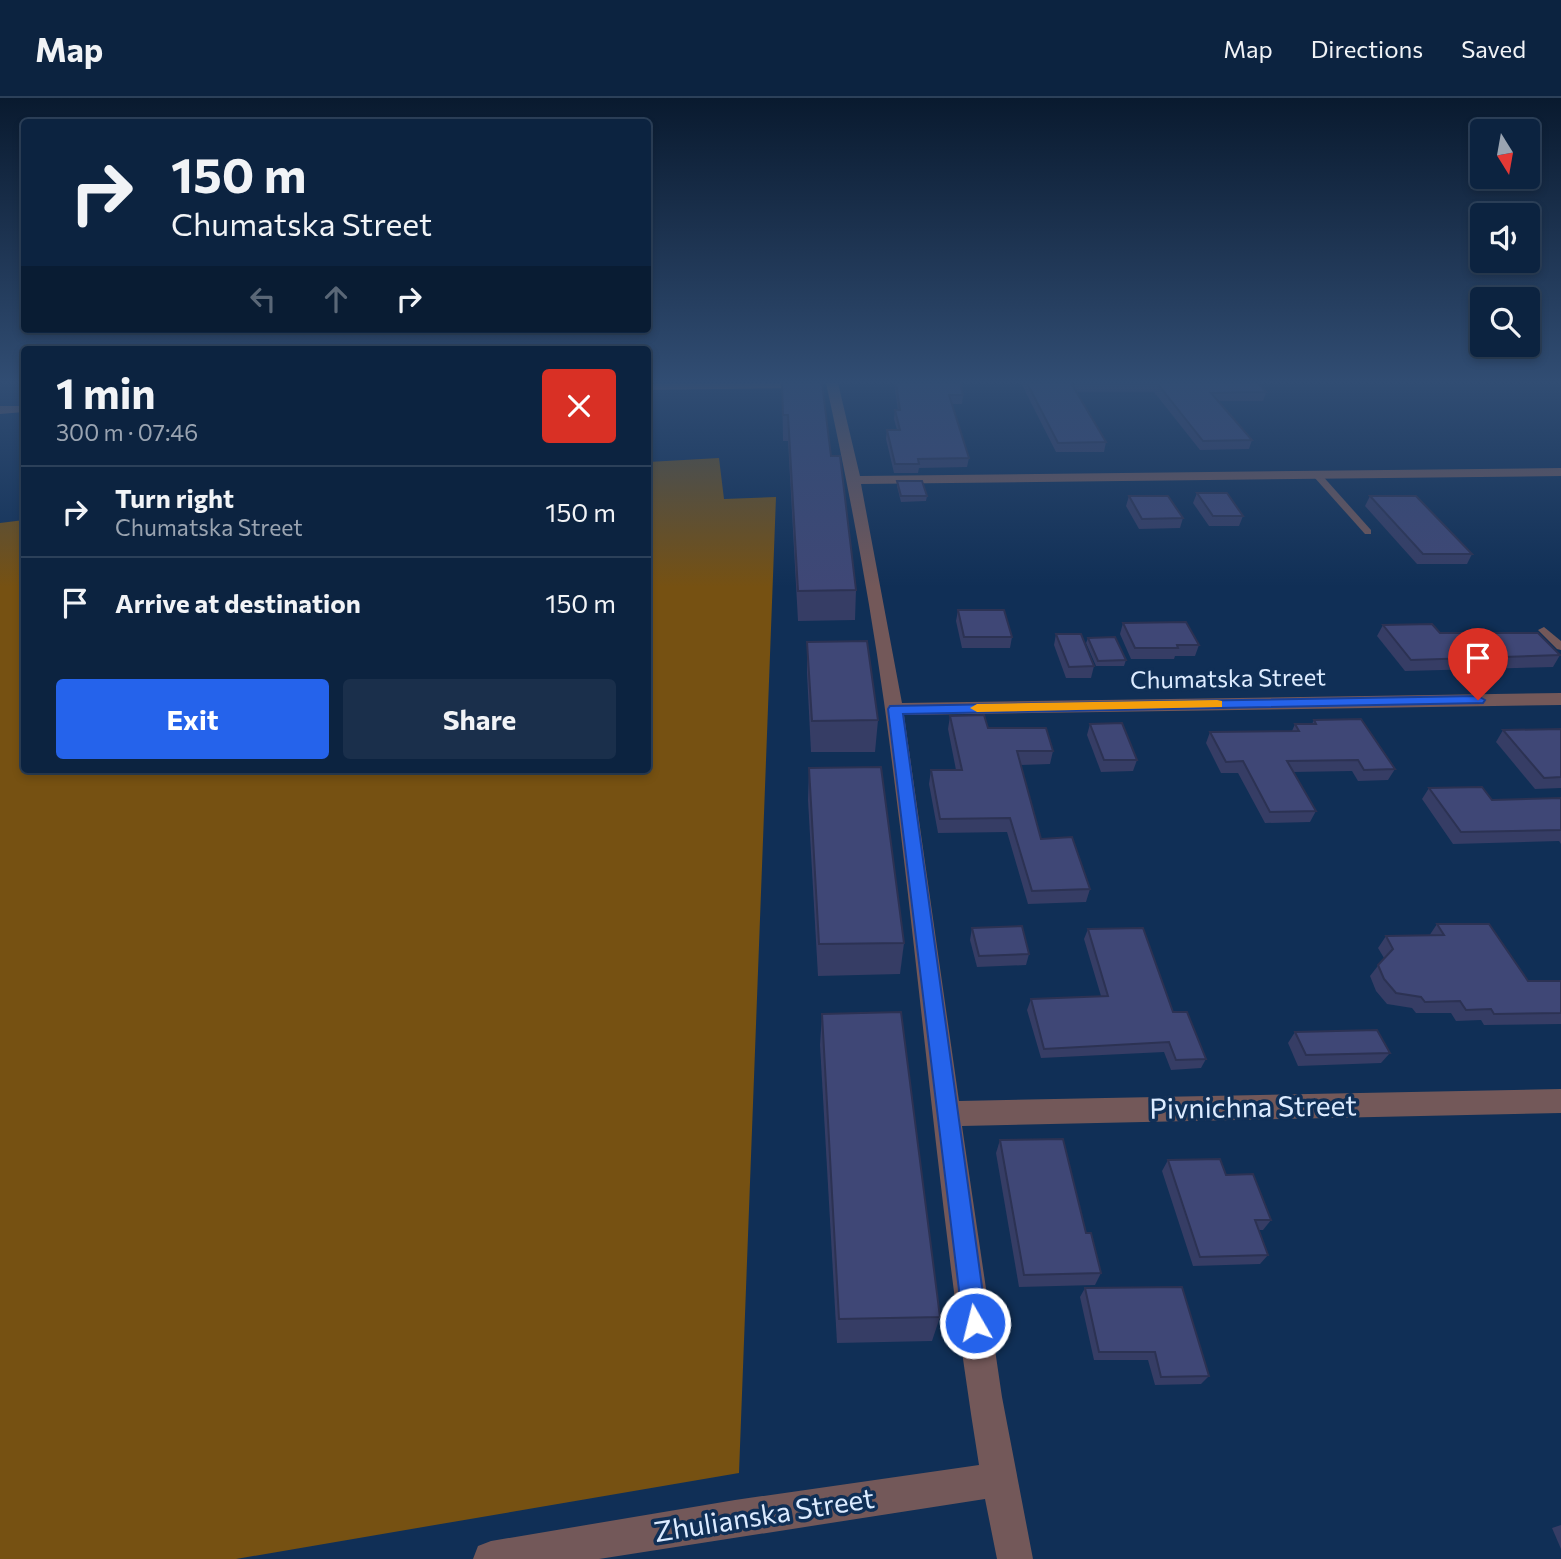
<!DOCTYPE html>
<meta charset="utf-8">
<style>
:root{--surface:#0c2340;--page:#1a2f4b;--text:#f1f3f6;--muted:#9aa4b1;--line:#2c4059;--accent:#2563eb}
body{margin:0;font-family:Commissioner,sans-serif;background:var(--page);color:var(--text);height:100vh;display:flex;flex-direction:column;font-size:26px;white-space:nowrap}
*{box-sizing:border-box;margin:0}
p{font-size:23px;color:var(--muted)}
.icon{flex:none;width:38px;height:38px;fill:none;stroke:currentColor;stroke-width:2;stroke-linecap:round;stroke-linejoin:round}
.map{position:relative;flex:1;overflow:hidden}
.side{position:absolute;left:21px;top:248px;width:630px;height:427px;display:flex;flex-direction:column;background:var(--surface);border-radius:7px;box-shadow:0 4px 10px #0003,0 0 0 2px var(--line)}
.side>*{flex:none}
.guide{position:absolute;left:21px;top:21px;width:630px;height:214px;border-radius:7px;box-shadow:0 4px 10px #0003,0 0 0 2px var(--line);background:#0c2340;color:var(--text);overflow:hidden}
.needle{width:46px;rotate:169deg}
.tools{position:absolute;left:1470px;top:21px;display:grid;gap:14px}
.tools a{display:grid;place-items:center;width:70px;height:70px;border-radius:7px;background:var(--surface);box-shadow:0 4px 10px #0003,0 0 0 2px var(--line);font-size:35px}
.pin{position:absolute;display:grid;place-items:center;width:60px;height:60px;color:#fff;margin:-72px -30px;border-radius:50% 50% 50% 0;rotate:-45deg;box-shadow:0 0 7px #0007}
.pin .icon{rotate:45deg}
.me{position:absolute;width:77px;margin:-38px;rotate:352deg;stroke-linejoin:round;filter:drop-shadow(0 0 5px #0008)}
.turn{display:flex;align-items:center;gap:24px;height:147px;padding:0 35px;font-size:32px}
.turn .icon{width:91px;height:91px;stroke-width:2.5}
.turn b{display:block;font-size:49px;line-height:60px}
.lanes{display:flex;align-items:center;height:66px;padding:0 35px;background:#0003;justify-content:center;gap:35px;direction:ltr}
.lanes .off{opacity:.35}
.round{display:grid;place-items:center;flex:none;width:74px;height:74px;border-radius:7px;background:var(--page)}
.summary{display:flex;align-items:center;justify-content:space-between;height:119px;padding:0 35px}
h1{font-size:42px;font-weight:700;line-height:52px}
.button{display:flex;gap:14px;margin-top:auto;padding:14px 35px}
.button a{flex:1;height:80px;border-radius:7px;background:var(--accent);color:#fff;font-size:28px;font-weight:700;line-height:80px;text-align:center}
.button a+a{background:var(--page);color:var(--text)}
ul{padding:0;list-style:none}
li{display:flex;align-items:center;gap:21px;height:91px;padding:0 35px;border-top:2px solid var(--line)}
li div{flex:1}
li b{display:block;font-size:26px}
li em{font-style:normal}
header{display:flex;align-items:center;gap:42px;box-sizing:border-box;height:98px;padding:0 35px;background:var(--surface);border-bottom:2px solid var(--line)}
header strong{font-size:33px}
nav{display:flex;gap:38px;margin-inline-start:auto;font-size:24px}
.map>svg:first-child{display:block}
.green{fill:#765112}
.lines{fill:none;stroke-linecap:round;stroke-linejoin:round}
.lane{fill:#735859;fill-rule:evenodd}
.street{fill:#735859;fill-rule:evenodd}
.wall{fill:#363d65}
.building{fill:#3f4776;stroke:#2c3253;stroke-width:2}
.route{fill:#2563eb;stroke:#184099;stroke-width:2}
.slow{fill:#f59e0b}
.labels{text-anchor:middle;stroke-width:7;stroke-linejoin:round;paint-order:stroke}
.street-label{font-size:24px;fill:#dcebff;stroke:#102f56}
.near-street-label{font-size:28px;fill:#dcebff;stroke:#102f56}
</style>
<header>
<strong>Map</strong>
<nav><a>Map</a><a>Directions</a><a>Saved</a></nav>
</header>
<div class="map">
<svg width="1561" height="1461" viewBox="0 0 1561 1461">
<rect width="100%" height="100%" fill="#102f56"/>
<path class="green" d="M 648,289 L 652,289 L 648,364 L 719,360 L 724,401 L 776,399 L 739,1375 L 236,1461 L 0,1461 L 0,425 L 24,422 L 24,672 L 648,672 Z"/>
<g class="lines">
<g class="lane">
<path d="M 1314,375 L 1320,375 L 1371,432 L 1371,436 L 1365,436 L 1314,379 Z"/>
<path d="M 1544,529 L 1561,543 L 1561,552 L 1557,551 L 1538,532 Z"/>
</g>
<g class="street">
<path d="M 813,285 L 813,289 L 809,290 L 648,292 L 648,286 Z"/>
<path d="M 826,285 L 838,285 L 860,378 L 1561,370 L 1561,378 L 861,386 L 902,605 L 1561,595 L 1561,607 L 904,617 L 959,1003 L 1561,991 L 1561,1015 L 962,1028 L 1002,1299 L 1033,1461 L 997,1461 L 985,1401 L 599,1461 L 473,1461 L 478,1448 L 491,1443 L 735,1402 L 979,1367 C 938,1114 919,858 884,604 C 869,497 849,391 826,285 Z"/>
<path d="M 0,308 L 24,308 L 24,314 L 0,316 Z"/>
</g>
</g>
<g class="wall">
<path d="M 782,285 L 831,358 L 856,492 L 855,522 L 798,523 L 788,343 L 783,343 Z"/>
<path d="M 894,285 L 960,285 L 963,297 L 962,306 L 951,306 L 969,360 L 967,369 L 919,370 L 918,375 L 894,375 L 886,341 L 887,332 L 897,332 L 894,321 L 895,312 L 898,312 Z"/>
<path d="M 1021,285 L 1071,285 L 1074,290 L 1075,285 L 1258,285 L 1266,294 L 1263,303 L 1219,303 L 1252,342 L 1249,351 L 1200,352 L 1154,294 L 1076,294 L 1106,344 L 1104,354 L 1056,354 Z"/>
<path d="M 897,383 L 927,398 L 926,403 L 901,404 L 897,388 Z"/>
<path d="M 1197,395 L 1243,418 L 1239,428 L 1209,428 L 1193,405 Z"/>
<path d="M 1129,398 L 1183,420 L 1180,430 L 1139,431 L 1126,408 Z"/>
<path d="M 1370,398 L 1472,456 L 1467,466 L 1417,466 L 1365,408 Z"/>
<path d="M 958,512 L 1012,539 L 1010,550 L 962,550 L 956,523 Z"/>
<path d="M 1123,525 L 1199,547 L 1195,558 L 1175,558 L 1174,561 L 1131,561 L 1120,536 Z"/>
<path d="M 1383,527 L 1440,535 L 1560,557 L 1553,569 L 1405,573 L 1377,538 Z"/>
<path d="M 1056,536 L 1094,568 L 1091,580 L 1066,580 L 1054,547 Z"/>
<path d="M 1088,540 L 1126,562 L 1124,568 L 1096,568 L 1086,545 Z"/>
<path d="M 807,544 L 878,622 L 875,654 L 811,654 L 807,575 Z"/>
<path d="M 950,618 L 1053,653 L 1050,666 L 1021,667 L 1041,741 L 1090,791 L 1086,804 L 1028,806 L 1007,734 L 938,735 L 929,686 L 931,672 L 956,672 L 948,631 Z"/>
<path d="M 1314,622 L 1395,671 L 1388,682 L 1358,683 L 1352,673 L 1293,674 L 1316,713 L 1310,724 L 1265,725 L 1238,675 L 1221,675 L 1206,645 L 1210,634 L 1292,633 L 1295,626 L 1312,626 Z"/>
<path d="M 1090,626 L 1137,662 L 1133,673 L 1101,674 L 1087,637 Z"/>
<path d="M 1561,631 L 1561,690 L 1535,691 L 1496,644 L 1503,632 Z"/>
<path d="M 809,670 L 904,845 L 900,876 L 818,878 L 808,702 Z"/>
<path d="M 1429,690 L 1492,702 L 1561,700 L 1561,746 L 1559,743 L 1453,746 L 1422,701 Z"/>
<path d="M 1437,826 L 1528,883 L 1561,883 L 1561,926 L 1484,927 L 1481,922 L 1456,923 L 1451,915 L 1416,915 L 1412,910 L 1387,906 L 1376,893 L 1370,878 L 1384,860 L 1378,850 L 1386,838 L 1429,838 Z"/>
<path d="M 972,830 L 1029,856 L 1026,867 L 977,869 L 970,842 Z"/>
<path d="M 1088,831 L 1173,914 L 1206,961 L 1201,970 L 1171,972 L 1164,954 L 1041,960 L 1027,912 L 1031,901 L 1101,898 L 1084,841 Z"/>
<path d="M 822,916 L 940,1219 L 932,1243 L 837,1245 L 820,947 Z"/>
<path d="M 1295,934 L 1390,955 L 1381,965 L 1298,968 L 1288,945 Z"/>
<path d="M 1000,1042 L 1086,1135 L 1101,1175 L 1095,1187 L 1019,1189 L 996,1055 Z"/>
<path d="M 1168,1062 L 1226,1077 L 1271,1122 L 1263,1132 L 1259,1132 L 1268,1157 L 1260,1166 L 1193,1168 L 1162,1073 Z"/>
<path d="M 1085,1190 L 1209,1278 L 1201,1286 L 1155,1287 L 1148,1262 L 1094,1262 L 1080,1199 Z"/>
<path d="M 1561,1427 L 1561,1451 L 1552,1430 Z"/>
</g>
<g class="building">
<path d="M 782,285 L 822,285 L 831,358 L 840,358 L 856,492 L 798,493 L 788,317 L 783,317 Z"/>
<path d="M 896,285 L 960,285 L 963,297 L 949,297 L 969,360 L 918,361 L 919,366 L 895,366 L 887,332 L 900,332 L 895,312 L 900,312 Z"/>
<path d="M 1027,285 L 1071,285 L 1106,344 L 1058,345 Z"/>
<path d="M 1157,285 L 1258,285 L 1266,294 L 1211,295 L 1252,342 L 1203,343 Z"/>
<path d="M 897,383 L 922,383 L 927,398 L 901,398 Z"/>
<path d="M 1197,395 L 1227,395 L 1243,418 L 1213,418 Z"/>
<path d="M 1129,398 L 1168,398 L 1183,420 L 1142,421 Z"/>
<path d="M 1370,398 L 1416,398 L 1472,456 L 1423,456 Z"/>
<path d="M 958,512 L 1004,512 L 1012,539 L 964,539 Z"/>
<path d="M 1186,524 L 1199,547 L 1177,547 L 1178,550 L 1135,550 L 1123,525 Z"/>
<path d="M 1432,526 L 1440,535 L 1538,535 L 1560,557 L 1411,562 L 1383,527 Z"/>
<path d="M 1056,536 L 1081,536 L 1094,568 L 1069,569 Z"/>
<path d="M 1115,539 L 1126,562 L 1098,563 L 1088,540 Z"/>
<path d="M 867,543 L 878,622 L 812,623 L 807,544 Z"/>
<path d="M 984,617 L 988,630 L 1046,630 L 1053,653 L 1017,653 L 1041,741 L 1072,739 L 1090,791 L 1032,793 L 1010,720 L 940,721 L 931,672 L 962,672 L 950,618 Z"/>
<path d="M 1361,621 L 1395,671 L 1364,672 L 1358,662 L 1287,663 L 1316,713 L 1270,714 L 1243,663 L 1226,664 L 1210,634 L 1299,633 L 1295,626 L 1316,626 L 1314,622 Z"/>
<path d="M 1122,625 L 1137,662 L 1104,662 L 1090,626 Z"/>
<path d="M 1561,631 L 1561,679 L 1544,680 L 1503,632 Z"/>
<path d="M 881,669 L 904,845 L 819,846 L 809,670 Z"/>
<path d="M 1482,689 L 1492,702 L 1561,700 L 1561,732 L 1461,734 L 1429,690 Z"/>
<path d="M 1437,826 L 1489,826 L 1528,883 L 1561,883 L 1561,915 L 1494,916 L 1491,911 L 1466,912 L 1460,903 L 1425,904 L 1421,899 L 1396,895 L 1384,881 L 1378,867 L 1393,851 L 1386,838 L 1444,837 Z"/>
<path d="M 1022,828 L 1029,856 L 979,858 L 972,830 Z"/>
<path d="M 1143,830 L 1173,914 L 1187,914 L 1206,961 L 1176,962 L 1169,944 L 1044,951 L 1031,901 L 1108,898 L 1088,831 Z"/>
<path d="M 901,914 L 940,1219 L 839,1221 L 822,916 Z"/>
<path d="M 1377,932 L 1390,955 L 1306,957 L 1295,934 Z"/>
<path d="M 1063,1041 L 1086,1135 L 1091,1135 L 1101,1175 L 1024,1177 L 1000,1042 Z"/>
<path d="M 1220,1061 L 1226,1077 L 1253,1076 L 1271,1122 L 1255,1122 L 1268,1157 L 1200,1159 L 1168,1062 Z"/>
<path d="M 1182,1189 L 1209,1278 L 1161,1279 L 1155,1254 L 1099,1254 L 1085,1190 Z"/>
</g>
<linearGradient id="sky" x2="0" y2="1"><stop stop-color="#091a2f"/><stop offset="0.58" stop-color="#314d73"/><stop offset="1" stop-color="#314d73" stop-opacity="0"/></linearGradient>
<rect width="1561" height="489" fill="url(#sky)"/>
<path class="route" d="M 1478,598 L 1485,602 L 1483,605 L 903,616 L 987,1225 L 983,1233 L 975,1237 L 966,1233 L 963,1225 L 888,611 L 890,608 Z"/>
<path class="slow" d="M 1217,602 L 1222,603 L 1222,609 L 977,614 L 970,610 L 977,606 Z"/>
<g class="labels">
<g class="street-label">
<text transform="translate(1228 581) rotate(-1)" y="8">Chumatska Street</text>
</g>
<g class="near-street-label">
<text transform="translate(1253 1009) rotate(-1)" y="10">Pivnichna Street</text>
<text transform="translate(764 1417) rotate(-9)" y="10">Zhulianska Street</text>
</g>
</g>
</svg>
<div class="tools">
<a><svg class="needle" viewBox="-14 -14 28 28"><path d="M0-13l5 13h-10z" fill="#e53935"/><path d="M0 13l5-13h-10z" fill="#9aa4b1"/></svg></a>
<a><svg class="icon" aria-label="sound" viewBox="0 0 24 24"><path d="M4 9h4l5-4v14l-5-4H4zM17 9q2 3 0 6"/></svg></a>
<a><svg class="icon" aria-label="search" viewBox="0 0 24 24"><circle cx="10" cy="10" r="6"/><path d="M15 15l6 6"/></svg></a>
</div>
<div class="pin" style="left:1478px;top:602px;background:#d93025"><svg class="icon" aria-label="arrive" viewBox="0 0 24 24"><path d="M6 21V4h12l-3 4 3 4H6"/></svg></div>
<svg class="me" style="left:975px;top:1225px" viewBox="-20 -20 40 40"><circle r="17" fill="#2563eb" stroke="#fff" stroke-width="3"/><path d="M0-11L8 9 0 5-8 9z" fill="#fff"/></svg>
<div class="guide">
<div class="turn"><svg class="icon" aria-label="right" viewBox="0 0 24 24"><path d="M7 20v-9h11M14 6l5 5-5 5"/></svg><div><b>150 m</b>Chumatska Street</div></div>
<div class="lanes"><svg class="icon off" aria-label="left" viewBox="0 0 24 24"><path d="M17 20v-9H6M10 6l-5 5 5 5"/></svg><svg class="icon off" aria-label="ahead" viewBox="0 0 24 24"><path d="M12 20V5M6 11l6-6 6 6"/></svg><svg class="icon" aria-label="right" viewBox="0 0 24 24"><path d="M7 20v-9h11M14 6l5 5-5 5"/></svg></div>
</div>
<section class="side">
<div class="summary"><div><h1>1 min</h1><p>300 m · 07:46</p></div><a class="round" style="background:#d93025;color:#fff"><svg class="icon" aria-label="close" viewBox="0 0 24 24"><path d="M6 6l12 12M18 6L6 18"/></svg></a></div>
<ul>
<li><svg class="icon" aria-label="right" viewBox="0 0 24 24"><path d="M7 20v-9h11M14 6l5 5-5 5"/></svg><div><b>Turn right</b><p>Chumatska Street</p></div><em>150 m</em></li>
<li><svg class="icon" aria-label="arrive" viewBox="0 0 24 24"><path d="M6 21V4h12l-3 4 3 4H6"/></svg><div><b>Arrive at destination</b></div><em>150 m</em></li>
</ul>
<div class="button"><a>Exit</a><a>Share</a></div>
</section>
</div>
